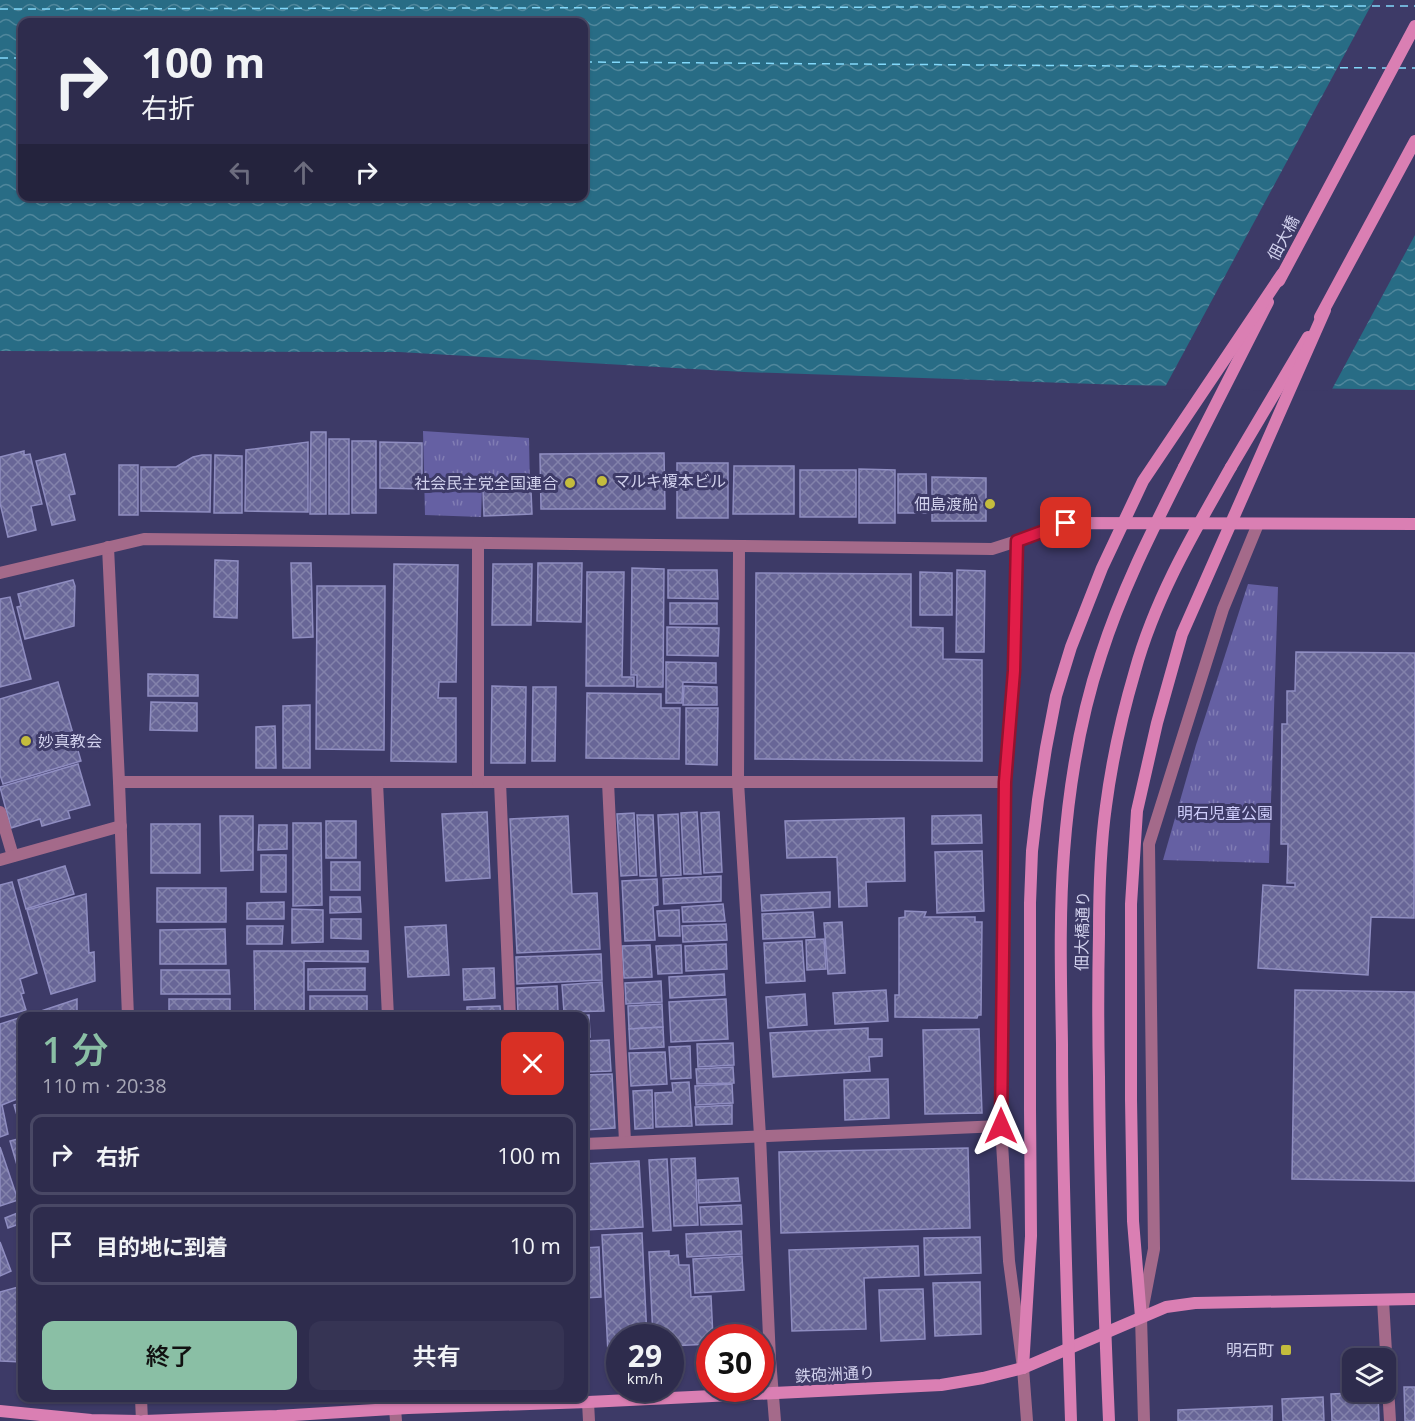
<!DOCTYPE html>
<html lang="ja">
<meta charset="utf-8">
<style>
:root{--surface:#2e2c4d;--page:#363454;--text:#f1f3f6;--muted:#a7a7b6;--line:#494865;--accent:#8abfa5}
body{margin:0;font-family:"Open Sans","Noto Sans JP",sans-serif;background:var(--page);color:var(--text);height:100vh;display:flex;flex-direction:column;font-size:22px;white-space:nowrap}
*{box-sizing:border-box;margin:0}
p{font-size:20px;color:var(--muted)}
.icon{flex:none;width:33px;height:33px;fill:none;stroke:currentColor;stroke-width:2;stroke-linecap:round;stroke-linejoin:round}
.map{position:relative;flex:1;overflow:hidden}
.drawer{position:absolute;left:18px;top:1012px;width:570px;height:390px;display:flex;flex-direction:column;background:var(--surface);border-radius:12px;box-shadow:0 2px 4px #0004,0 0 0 2px var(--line)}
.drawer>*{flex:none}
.top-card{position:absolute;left:18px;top:18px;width:570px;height:183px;border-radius:12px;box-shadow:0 2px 4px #0004,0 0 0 2px var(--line);background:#2e2c4d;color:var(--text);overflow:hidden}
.tools{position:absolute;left:1342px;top:1348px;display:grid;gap:12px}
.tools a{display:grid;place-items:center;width:54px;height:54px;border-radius:12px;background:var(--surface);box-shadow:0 2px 4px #0004,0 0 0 2px var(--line);font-size:30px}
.speed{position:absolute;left:606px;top:1324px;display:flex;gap:12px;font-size:30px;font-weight:700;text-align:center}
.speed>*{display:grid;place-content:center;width:78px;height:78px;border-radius:50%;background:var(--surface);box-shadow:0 2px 4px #0004,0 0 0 2px var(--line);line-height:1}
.speed small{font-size:15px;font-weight:400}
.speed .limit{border:9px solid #d22;background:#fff;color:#111}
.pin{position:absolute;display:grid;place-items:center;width:51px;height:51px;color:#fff;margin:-26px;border-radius:12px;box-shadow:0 3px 9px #0006}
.me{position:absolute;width:66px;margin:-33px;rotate:0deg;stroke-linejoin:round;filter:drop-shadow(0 0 4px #0008)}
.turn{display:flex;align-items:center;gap:21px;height:126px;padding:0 24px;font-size:27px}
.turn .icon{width:78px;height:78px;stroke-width:2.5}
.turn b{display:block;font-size:42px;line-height:51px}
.lanes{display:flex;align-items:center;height:57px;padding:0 24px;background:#0003;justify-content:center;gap:30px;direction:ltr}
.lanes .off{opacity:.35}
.round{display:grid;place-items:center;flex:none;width:63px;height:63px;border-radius:12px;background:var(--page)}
.summary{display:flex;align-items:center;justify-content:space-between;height:102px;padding:0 24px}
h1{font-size:36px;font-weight:600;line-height:45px;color:var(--accent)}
.primary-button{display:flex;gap:12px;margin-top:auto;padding:12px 24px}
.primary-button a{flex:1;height:69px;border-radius:12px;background:var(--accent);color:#111;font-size:24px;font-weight:600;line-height:69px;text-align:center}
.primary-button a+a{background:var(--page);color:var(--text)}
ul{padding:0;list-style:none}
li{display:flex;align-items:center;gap:18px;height:81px;margin:0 12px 9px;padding:0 12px;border:3px solid var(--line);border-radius:12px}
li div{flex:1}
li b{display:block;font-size:22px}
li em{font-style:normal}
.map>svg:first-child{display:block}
.park{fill:url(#park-tufts)}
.water{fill:url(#water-waves);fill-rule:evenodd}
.pier{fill:#3d3a67}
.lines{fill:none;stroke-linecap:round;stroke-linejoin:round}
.ferry{stroke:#82d8fa;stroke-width:1.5;stroke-dasharray:8 6;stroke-linecap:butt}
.building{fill:url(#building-cross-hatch);stroke:#8f8dc1;stroke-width:1.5}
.lane{stroke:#a46a8a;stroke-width:12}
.street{stroke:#a46a8a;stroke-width:12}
.secondary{stroke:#da7fb3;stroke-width:12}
.secondary-bridge{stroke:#da7fb3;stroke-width:12}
.route-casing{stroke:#92132f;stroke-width:15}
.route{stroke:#e11d48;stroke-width:10}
.poi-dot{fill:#c4bc3d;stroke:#3d3a67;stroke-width:2}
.labels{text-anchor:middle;stroke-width:6;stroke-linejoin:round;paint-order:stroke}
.street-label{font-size:16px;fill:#d1d1ed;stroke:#3d3a67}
.poi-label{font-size:16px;fill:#d1d1ed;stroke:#3d3a67;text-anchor:end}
.park-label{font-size:16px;fill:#cecdfb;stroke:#3d3a67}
</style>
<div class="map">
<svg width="1415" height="1421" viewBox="0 0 1415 1421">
<defs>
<pattern id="park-tufts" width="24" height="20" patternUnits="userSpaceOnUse" patternTransform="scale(1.5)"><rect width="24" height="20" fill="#6560a3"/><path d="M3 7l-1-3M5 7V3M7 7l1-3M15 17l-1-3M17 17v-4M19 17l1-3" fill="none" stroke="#817db4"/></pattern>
<pattern id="water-waves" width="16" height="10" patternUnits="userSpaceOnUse" patternTransform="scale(1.5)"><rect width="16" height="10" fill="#286c85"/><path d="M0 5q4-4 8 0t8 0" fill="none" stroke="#50879c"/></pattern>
<pattern id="building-cross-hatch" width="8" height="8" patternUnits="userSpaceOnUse" patternTransform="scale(1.5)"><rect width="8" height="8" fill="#686697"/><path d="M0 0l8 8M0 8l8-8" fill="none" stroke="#8382ab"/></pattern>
</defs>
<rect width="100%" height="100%" fill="#3d3a67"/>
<g class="park">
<path d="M 423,431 L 529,438 L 530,488 L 482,489 L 481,517 L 425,515 Z"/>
<path d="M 1248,584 L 1278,587 L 1269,863 L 1163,860 L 1196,745 Z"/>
</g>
<path class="water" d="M 0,0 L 1415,0 L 1415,390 L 1125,385 L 744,372 L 399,352 L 0,351 ZM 22,22 L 584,22 L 584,196 L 22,196 Z"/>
<path class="pier" d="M 1374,0 L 1415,0 L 1415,235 L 1331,391 L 1164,389 Z"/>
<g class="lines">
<g class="ferry">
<path d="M 0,9 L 1415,6"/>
<path d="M 0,58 L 22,58"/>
<path d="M 584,62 L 1387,68"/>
<path d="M 1398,68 L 1415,68"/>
</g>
</g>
<g class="building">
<path d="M 311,432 L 326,432 L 326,514 L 310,514 Z"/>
<rect x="329" y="439" width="20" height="75"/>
<rect x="352" y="441" width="24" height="72"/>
<path d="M 308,442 L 308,512 L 245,511 L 246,450 Z"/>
<path d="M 380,442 L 422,443 L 422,489 L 380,488 Z"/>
<path d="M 24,451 L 24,455 L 30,454 L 42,504 L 31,506 L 36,530 L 8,537 L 0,503 L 0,457 Z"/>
<path d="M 664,453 L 665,509 L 541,509 L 540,454 Z"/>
<path d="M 65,454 L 75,494 L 69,495 L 75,520 L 52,525 L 36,461 Z"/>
<path d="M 202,455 L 211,455 L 210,512 L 141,511 L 141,467 L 176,467 L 193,457 Z"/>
<path d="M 215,455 L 242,456 L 242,513 L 214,513 Z"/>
<rect x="677" y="463" width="51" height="55"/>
<rect x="119" y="465" width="19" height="50"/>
<path d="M 734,466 L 794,466 L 794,514 L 733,514 Z"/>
<path d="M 859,469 L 895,470 L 895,523 L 859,523 Z"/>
<rect x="800" y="470" width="56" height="47"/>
<path d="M 898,474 L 926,474 L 927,513 L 898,513 Z"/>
<path d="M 932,477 L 986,478 L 986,521 L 932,521 Z"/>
<path d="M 483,491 L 531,491 L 532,514 L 484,516 Z"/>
<path d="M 215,560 L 238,561 L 237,618 L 214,617 Z"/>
<path d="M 291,563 L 311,563 L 313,637 L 293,638 Z"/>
<path d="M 538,563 L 582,563 L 581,622 L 537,621 Z"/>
<path d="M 394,564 L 458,565 L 456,682 L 439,682 L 438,698 L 456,698 L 456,762 L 391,761 Z"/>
<path d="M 493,564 L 532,564 L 531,625 L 492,625 Z"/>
<path d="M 632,568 L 664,569 L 663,687 L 637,687 L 637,675 L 631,675 Z"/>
<path d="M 668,570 L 717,570 L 718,599 L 668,598 Z"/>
<path d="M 957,570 L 985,571 L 984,652 L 956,652 Z"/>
<path d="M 587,572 L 624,572 L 622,677 L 634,677 L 634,686 L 586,686 Z"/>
<path d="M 920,572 L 952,573 L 952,615 L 920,615 Z"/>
<path d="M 756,573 L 911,574 L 911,627 L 943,628 L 943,659 L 982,660 L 982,761 L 755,759 Z"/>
<path d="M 73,580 L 75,586 L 74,626 L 25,639 L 17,607 L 21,606 L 18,594 Z"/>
<path d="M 317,586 L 385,586 L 384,750 L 316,749 Z"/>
<path d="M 10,597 L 31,679 L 0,687 L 0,599 Z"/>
<rect x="670" y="603" width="47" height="21"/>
<path d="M 667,627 L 719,628 L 718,656 L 667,655 Z"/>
<path d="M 1296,652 L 1415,653 L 1414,918 L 1371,917 L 1368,975 L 1258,968 L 1263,885 L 1295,887 L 1295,883 L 1287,883 L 1288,844 L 1281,844 L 1282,724 L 1287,724 L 1287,691 L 1295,691 Z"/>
<path d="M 666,662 L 716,663 L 716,683 L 683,682 L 682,703 L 666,703 Z"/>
<path d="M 148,674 L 198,675 L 198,696 L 148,696 Z"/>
<path d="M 58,682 L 81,761 L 3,784 L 0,775 L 0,699 Z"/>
<path d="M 492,686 L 526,687 L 525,763 L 491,763 Z"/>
<path d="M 684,686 L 717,687 L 717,705 L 683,705 Z"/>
<path d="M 533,687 L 556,687 L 555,761 L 532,761 Z"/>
<path d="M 587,693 L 661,694 L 661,708 L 680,708 L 679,759 L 586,758 Z"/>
<path d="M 151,702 L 197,703 L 197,731 L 150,730 Z"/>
<path d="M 310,705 L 310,768 L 283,768 L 283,706 Z"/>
<path d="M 686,708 L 718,708 L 717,765 L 686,764 Z"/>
<path d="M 275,726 L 276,768 L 256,768 L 256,727 Z"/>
<path d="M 78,764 L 90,805 L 68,811 L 70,818 L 42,826 L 40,819 L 11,828 L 0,787 Z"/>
<path d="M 487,812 L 490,878 L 446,881 L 442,814 Z"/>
<path d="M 697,812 L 701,874 L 684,874 L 681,813 Z"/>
<path d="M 719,812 L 722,872 L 704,873 L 701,813 Z"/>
<path d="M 634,813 L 637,875 L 621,876 L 617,814 Z"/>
<path d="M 678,814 L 681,875 L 661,876 L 658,815 Z"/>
<path d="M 637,815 L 653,815 L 656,876 L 640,876 Z"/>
<path d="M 981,815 L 982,843 L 932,844 L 932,816 Z"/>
<path d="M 220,816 L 253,816 L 253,870 L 221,871 Z"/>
<path d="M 568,816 L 572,894 L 597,893 L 600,949 L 517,953 L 510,819 Z"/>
<path d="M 904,818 L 905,881 L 866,882 L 867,906 L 839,907 L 837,857 L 787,858 L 785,821 Z"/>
<rect x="326" y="821" width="30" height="37"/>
<path d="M 293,823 L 321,823 L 322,905 L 293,906 Z"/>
<rect x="151" y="824" width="49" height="49"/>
<path d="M 259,825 L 287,825 L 287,849 L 258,850 Z"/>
<path d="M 982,851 L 984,911 L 937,913 L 935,852 Z"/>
<rect x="261" y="855" width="25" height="37"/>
<rect x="331" y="862" width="29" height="28"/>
<path d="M 65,866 L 74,894 L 26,909 L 18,880 Z"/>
<path d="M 721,876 L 721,901 L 664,904 L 663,879 Z"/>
<path d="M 657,879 L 658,905 L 653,906 L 655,940 L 625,941 L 622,881 Z"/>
<path d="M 12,882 L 37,973 L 20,979 L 24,993 L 21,994 L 26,1010 L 0,1017 L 0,885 Z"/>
<rect x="157" y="888" width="69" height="34"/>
<path d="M 830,892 L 830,907 L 762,911 L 761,895 Z"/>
<path d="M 86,894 L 89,953 L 94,952 L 95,981 L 51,994 L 27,910 Z"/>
<path d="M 330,897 L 360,897 L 361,912 L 330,913 Z"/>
<path d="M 284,902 L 284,919 L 247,919 L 247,903 Z"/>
<path d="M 723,904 L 725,921 L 683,922 L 682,907 Z"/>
<path d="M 292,909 L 323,910 L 323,942 L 292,943 Z"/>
<path d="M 679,910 L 680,936 L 659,936 L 657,911 Z"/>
<path d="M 905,911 L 926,912 L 924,917 L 975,917 L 975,922 L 982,922 L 981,1015 L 978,1015 L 977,1018 L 895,1017 L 895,995 L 899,995 L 899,918 L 905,917 Z"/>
<path d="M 813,912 L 815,937 L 763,939 L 762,914 Z"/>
<path d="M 331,919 L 361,919 L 361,939 L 331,938 Z"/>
<path d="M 842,922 L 845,973 L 828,974 L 824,923 Z"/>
<path d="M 726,924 L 727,940 L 683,942 L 682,926 Z"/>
<path d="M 446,925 L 449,975 L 408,977 L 405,927 Z"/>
<path d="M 247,926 L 283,926 L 282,944 L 247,944 Z"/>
<path d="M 225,929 L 226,964 L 160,964 L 160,930 Z"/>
<path d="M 824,939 L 826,969 L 807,970 L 806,940 Z"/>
<path d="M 802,941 L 805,981 L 766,983 L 764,943 Z"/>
<path d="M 726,944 L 727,969 L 686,971 L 685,946 Z"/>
<path d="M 650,945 L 652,977 L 624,978 L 622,946 Z"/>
<path d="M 681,945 L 682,973 L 658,974 L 656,946 Z"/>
<path d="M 254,951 L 368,951 L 368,962 L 304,961 L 304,1017 L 255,1017 Z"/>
<path d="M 601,954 L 602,980 L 517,984 L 516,957 Z"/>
<path d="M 365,968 L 365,990 L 308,990 L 308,969 Z"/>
<path d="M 494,968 L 495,998 L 464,1000 L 463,969 Z"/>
<path d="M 161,970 L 229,970 L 230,994 L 161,994 Z"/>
<path d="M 724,974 L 725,995 L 670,998 L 669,977 Z"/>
<path d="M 661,981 L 662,1002 L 626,1004 L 625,983 Z"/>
<path d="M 602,982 L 604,1011 L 564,1012 L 562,985 Z"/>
<path d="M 557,986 L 558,1012 L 518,1013 L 517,988 Z"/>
<path d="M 886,990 L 888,1021 L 835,1024 L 833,993 Z"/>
<path d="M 1295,990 L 1415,992 L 1415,1181 L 1292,1179 Z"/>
<path d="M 805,994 L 807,1025 L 768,1028 L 766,997 Z"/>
<rect x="310" y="996" width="57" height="17"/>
<path d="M 77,999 L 77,1017 L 23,1017 Z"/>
<rect x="169" y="999" width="61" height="18"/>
<path d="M 726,999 L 728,1039 L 671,1042 L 669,1002 Z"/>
<path d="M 662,1004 L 663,1027 L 629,1029 L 628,1006 Z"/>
<path d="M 500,1006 L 501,1017 L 467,1017 L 467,1007 Z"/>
<path d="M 589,1015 L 590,1037 L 584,1038 L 584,1017 L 553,1017 Z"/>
<path d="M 22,1017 L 22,1097 L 2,1105 L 8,1134 L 0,1137 L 0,1024 Z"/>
<path d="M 663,1027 L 664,1047 L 630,1049 L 629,1029 Z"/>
<path d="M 868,1028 L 868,1039 L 882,1039 L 882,1056 L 869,1057 L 870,1071 L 773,1077 L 770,1033 Z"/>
<path d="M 979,1029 L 982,1113 L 925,1114 L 923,1030 Z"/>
<path d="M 609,1040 L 611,1071 L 584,1072 L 584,1041 Z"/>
<path d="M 733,1043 L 734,1065 L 698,1067 L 697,1044 Z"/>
<path d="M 690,1046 L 691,1078 L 671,1079 L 669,1047 Z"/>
<path d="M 665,1052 L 667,1084 L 631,1086 L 629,1053 Z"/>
<path d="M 733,1067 L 734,1083 L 697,1084 L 696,1069 Z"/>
<path d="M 612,1074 L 615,1128 L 584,1130 L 584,1075 Z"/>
<path d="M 888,1079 L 889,1118 L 845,1120 L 844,1080 Z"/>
<path d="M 689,1082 L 692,1126 L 656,1127 L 655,1093 L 673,1092 L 672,1083 Z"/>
<path d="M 732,1084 L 733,1103 L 696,1105 L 695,1086 Z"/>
<path d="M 652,1090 L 653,1128 L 635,1129 L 633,1091 Z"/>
<path d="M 22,1103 L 22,1132 L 14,1105 Z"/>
<path d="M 732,1105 L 732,1124 L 696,1125 L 695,1107 Z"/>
<path d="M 22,1138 L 22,1182 L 10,1141 Z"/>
<path d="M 0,1147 L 18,1200 L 0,1206 Z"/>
<path d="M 968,1148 L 970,1228 L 781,1233 L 779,1152 Z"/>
<path d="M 695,1158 L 698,1225 L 674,1226 L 671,1159 Z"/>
<path d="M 667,1159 L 671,1230 L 653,1231 L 649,1160 Z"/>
<path d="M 639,1161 L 643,1227 L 584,1230 L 584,1164 Z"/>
<path d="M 738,1178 L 740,1201 L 699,1203 L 698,1180 Z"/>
<path d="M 741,1205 L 742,1224 L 701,1225 L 700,1207 Z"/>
<path d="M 20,1212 L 22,1223 L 8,1228 L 5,1218 Z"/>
<path d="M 741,1231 L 742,1254 L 687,1257 L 686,1234 Z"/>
<path d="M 642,1233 L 647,1338 L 620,1338 L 620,1352 L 608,1353 L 602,1235 Z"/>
<path d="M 980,1237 L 981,1273 L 925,1275 L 924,1238 Z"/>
<path d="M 0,1242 L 11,1271 L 0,1276 Z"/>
<path d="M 918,1246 L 919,1276 L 864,1278 L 866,1329 L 792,1331 L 789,1250 Z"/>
<path d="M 599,1247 L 601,1297 L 584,1298 L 584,1248 Z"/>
<path d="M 669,1251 L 669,1256 L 678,1255 L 679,1265 L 689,1265 L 691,1297 L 711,1296 L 713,1338 L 710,1338 L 710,1344 L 670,1346 L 670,1338 L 653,1338 L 649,1252 Z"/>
<path d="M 742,1256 L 744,1290 L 695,1293 L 693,1259 Z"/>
<path d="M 980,1282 L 981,1334 L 935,1336 L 933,1283 Z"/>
<path d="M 22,1286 L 22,1362 L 0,1361 L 0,1292 Z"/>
<path d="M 923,1289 L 925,1339 L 881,1341 L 879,1290 Z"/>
<path d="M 1404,1387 L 1415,1387 L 1415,1421 L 1405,1421 Z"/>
<path d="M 1378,1392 L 1379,1421 L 1332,1421 L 1331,1394 Z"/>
<path d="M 1323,1397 L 1324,1421 L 1283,1421 L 1282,1399 Z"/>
<path d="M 1272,1406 L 1272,1421 L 1178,1421 L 1178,1410 Z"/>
</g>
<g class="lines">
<g class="lane">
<path d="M 500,782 L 510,1017"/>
<path d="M 608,782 L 625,1142"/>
<path d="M 1383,1300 L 1390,1421"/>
</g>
<g class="street">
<path d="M 108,547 L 119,782 L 128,1017"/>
<path d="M 739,547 L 738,782 L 760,1136 L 770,1359 L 775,1421"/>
<path d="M 0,573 L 144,539 L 992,549 L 1017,541 L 1015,671 L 1004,782 L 1001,1126 L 1009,1261 L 1023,1368 L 1027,1421"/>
<path d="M 119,782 L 1004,782"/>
<path d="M 377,782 L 388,1017"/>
<path d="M 478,782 L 478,543"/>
<path d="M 0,812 L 13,856"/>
<path d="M 0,860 L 121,826"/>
<path d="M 584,1144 L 1001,1126"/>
<path d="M 141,1398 L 142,1421"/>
<path d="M 407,1398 L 408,1408"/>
<path d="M 588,1402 L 589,1421"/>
<path d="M 395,1409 L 396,1421"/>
<path d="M 1144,1421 L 1141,1317 L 1154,1249 L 1149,844 L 1223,609 L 1258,524"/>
</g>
<g class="secondary">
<path d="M 1279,281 L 1415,26"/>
<path d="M 1320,317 L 1415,141"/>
<path d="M 1184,467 L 1268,302"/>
<path d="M 1231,467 L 1308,337"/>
<path d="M 1017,541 L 1066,523 L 1415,524"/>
<path d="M 1131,1099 L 1133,1221 L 1141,1317"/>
<path d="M 1023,1368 L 1031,1236 L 1030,1109"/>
<path d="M 0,1411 L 91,1420 L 138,1421"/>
<path d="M 144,1421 L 277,1416 L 408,1408 L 588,1402 L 941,1385 L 983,1378 L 1023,1368 L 1166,1307 L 1195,1303 L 1415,1299"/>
</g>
<g class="secondary-bridge">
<path d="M 1131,1099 L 1131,904 L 1137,811 L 1157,723 L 1182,634 L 1325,310"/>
<path d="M 1030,1109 L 1030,903 L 1032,851 L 1038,800 L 1046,748 L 1056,696 L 1071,647 L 1102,568 L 1143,481 L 1282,274"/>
<path d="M 1071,1421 C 1067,1295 1062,1169 1062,1044 C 1061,980 1059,916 1064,852 C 1069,786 1080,718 1101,655 C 1122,589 1153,529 1184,467"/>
<path d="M 1109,1421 C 1104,1306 1100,1191 1099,1076 C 1098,1029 1098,981 1099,934 C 1099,891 1100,848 1106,806 C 1112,760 1122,715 1135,671 C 1155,598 1194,532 1231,467"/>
</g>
</g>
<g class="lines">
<g class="route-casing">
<path id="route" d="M 1001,1126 L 1005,782 L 1014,671 L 1017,541 L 1066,523"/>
</g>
<use href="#route" class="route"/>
</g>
<g class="poi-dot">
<circle cx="602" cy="481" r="6"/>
<circle cx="570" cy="483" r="6"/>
<circle cx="990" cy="504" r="6"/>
<circle cx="26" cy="741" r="6"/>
<rect x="1280" y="1344" width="12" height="12" rx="3"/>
</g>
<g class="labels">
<g class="street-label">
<text transform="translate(1283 238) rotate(-62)" y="6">佃大橋</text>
<text transform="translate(1082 931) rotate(-89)" y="6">佃大橋通り</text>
<text transform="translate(835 1374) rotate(-3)" y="6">鉄砲洲通り</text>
</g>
<g class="poi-label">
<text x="614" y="487" text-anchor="start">マルキ榎本ビル</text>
<text x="558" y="489">社会民主党全国連合</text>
<text x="978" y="510">佃島渡船</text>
<text x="38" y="747" text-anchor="start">妙真教会</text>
<text x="1274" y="1356">明石町</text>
</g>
<g class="park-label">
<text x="1225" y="819">明石児童公園</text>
</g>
</g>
</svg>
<div class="tools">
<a><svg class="icon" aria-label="layers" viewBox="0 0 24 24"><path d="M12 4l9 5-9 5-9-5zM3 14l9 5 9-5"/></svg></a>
</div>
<div class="speed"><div>29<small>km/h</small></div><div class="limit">30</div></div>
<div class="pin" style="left:1066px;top:523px;background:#d93025"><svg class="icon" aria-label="arrive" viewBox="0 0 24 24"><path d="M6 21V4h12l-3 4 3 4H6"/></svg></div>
<svg class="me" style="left:1001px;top:1126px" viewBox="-20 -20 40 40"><path d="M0-17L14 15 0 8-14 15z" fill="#e11d48" stroke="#fff" stroke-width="4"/></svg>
<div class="top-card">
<div class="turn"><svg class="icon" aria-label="right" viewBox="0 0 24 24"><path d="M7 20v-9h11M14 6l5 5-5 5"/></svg><div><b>100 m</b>右折</div></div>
<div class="lanes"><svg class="icon off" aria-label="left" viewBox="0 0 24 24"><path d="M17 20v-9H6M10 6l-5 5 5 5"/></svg><svg class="icon off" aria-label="ahead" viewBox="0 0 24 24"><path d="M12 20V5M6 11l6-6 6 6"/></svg><svg class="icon" aria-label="right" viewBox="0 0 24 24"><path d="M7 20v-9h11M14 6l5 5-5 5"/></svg></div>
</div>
<section class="drawer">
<div class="summary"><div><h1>1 分</h1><p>110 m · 20:38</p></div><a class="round" style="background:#d93025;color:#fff"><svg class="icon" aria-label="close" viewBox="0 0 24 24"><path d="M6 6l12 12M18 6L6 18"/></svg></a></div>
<ul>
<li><svg class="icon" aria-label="right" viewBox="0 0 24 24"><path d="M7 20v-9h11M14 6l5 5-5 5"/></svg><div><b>右折</b></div><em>100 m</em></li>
<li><svg class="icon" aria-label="arrive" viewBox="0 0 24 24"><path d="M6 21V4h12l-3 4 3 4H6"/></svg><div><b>目的地に到着</b></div><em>10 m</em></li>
</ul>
<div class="primary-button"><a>終了</a><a>共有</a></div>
</section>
</div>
